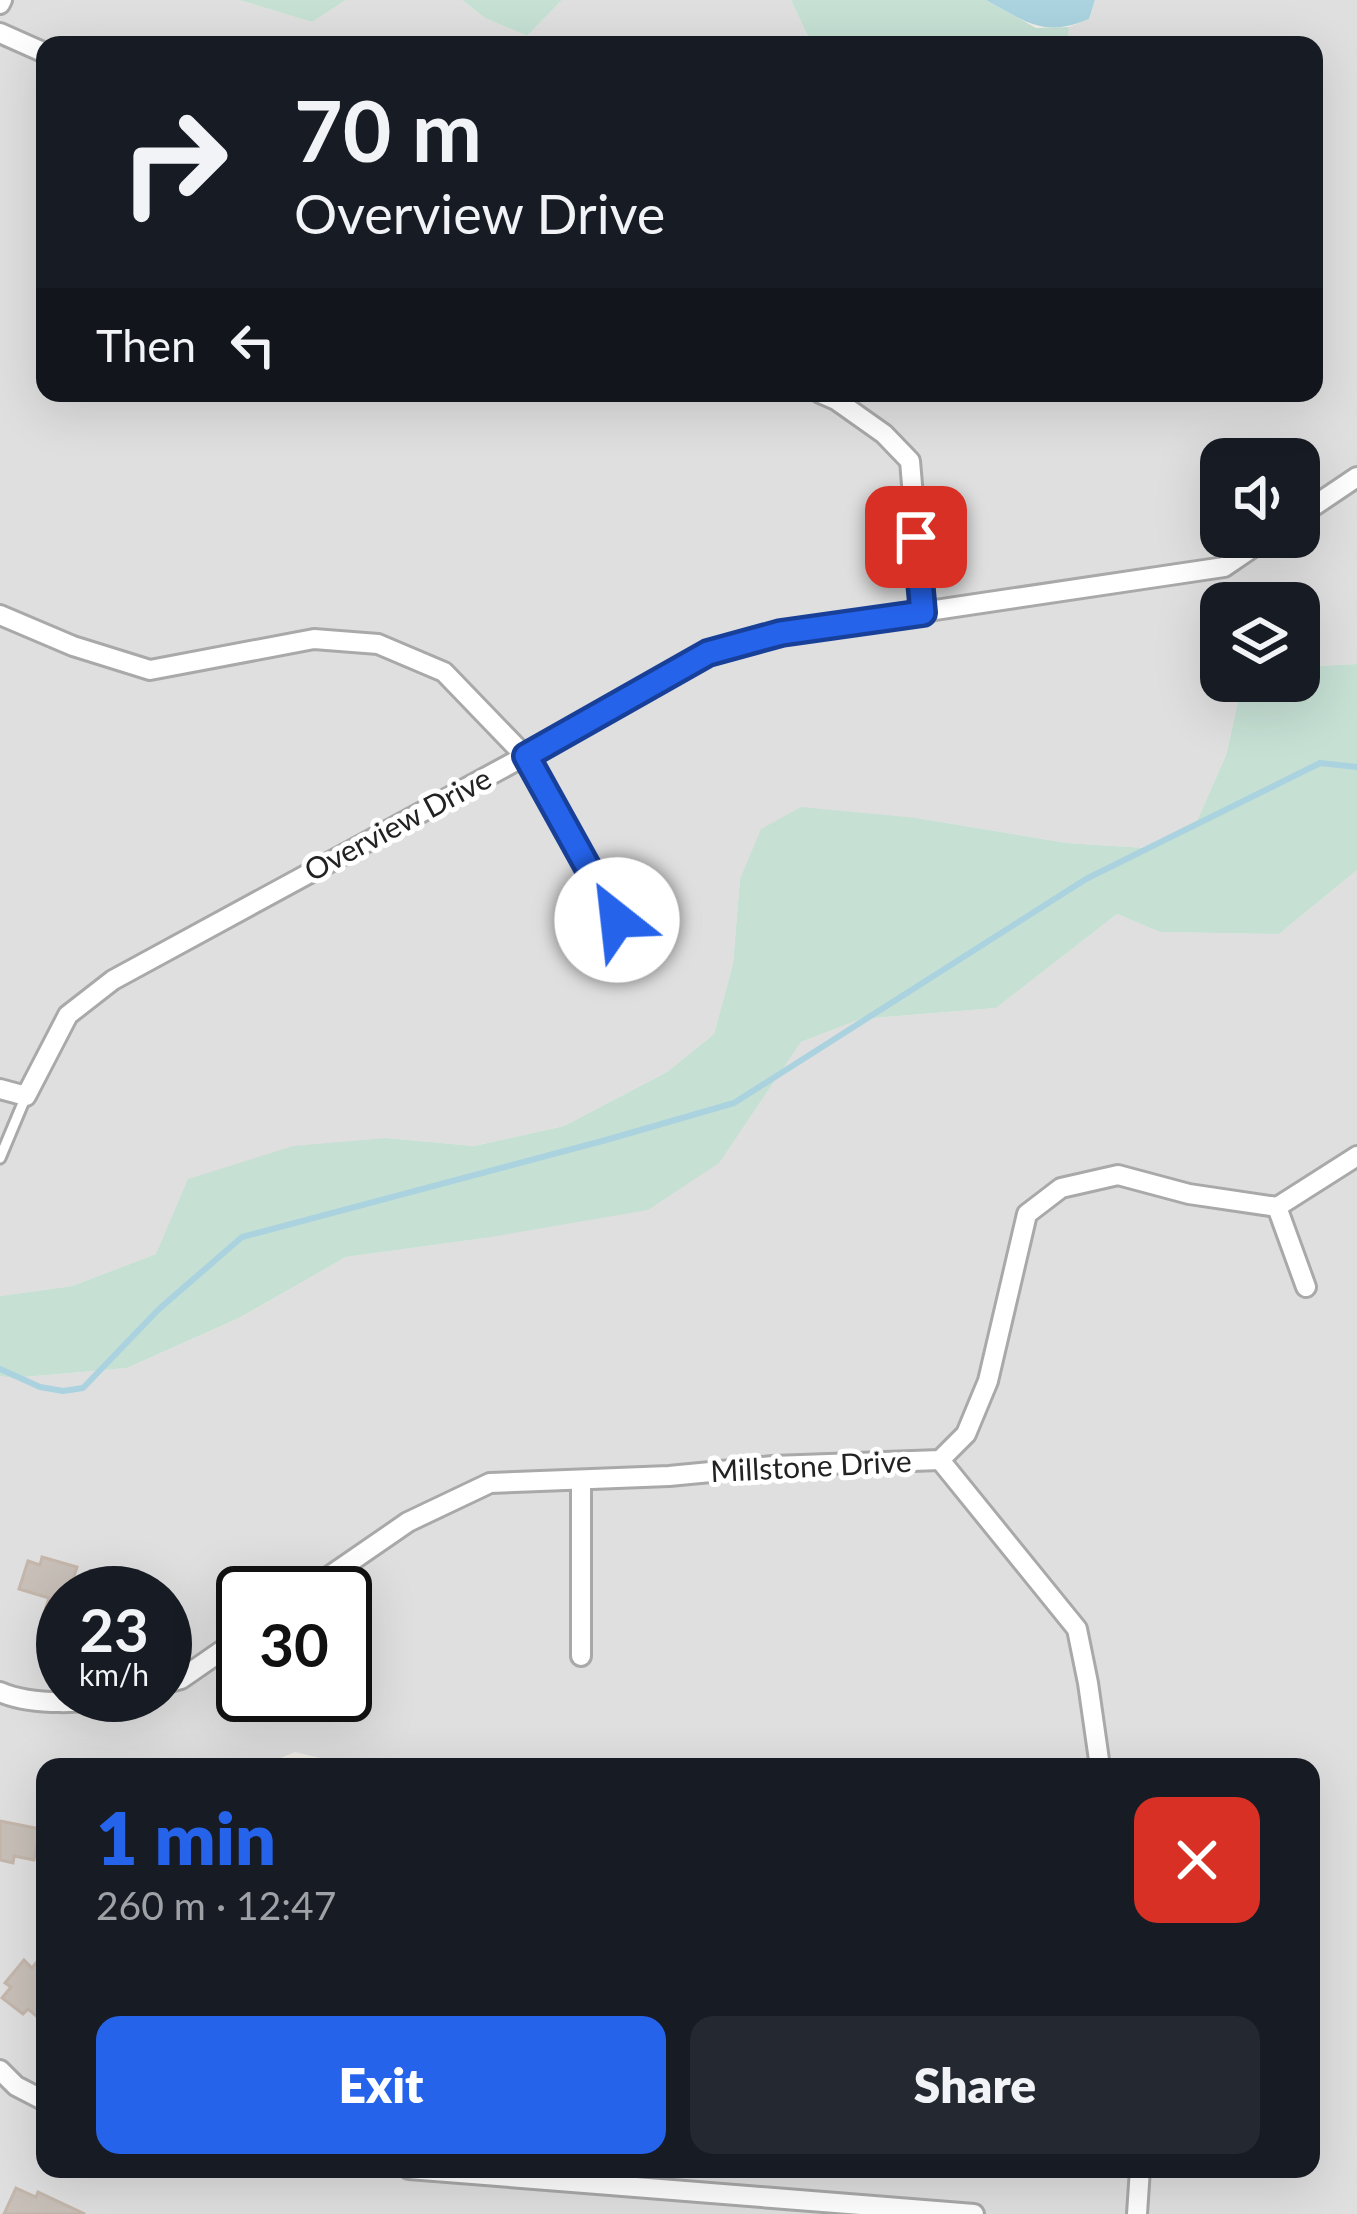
<!DOCTYPE html>
<meta charset="utf-8">
<style>
:root{--surface:#171b24;--page:#242831;--text:#f1f3f6;--muted:#9ea1a6;--accent:#2563eb}
body{margin:0;font-family:Lato,sans-serif;background:var(--page);color:var(--text);height:100vh;display:flex;flex-direction:column;font-size:45px;white-space:nowrap}
*{box-sizing:border-box;margin:0}
p{font-size:39px;color:var(--muted)}
.icon{flex:none;width:66px;height:66px;fill:none;stroke:currentColor;stroke-width:2;stroke-linecap:round;stroke-linejoin:round}
.map{position:relative;flex:1;overflow:hidden}
.sheet{position:absolute;left:36px;top:1758px;width:1284px;height:420px;display:flex;flex-direction:column;background:var(--surface);border-radius:24px;box-shadow:0 12px 48px #0002}
.sheet>*{flex:none}
.guide{position:absolute;left:36px;top:36px;width:1287px;height:366px;border-radius:24px;box-shadow:0 12px 48px #0002;background:#171b24;color:var(--text);overflow:hidden}
.controls{position:absolute;left:1200px;top:438px;display:grid;gap:24px}
.controls a{display:grid;place-items:center;width:120px;height:120px;border-radius:24px;background:var(--surface);box-shadow:0 12px 48px #0002;font-size:60px}
.speed{position:absolute;left:36px;top:1566px;display:flex;gap:24px;font-size:60px;font-weight:700;text-align:center}
.speed>*{display:grid;place-content:center;width:156px;height:156px;border-radius:50%;background:var(--surface);box-shadow:0 12px 48px #0002;line-height:1}
.speed small{font-size:30px;font-weight:400}
.speed .limit{border:6px solid #111;border-radius:18px;background:#fff;color:#111}
.pin{position:absolute;display:grid;place-items:center;width:102px;height:102px;color:#fff;margin:-51px;border-radius:24px;box-shadow:0 6px 18px #0006}
.me{position:absolute;width:132px;margin:-66px;rotate:331deg;stroke-linejoin:round;filter:drop-shadow(0 0 9px #0008)}
.turn{display:flex;align-items:center;gap:42px;height:252px;padding:0 60px;font-size:54px}
.turn .icon{width:156px;height:156px;stroke-width:2.5}
.turn b{display:block;font-size:84px;line-height:102px}
.then{display:flex;align-items:center;height:114px;padding:0 60px;background:#0003;gap:24px;font-size:45px}
.round{display:grid;place-items:center;flex:none;width:126px;height:126px;border-radius:24px;background:var(--page)}
.headline{display:flex;align-items:center;justify-content:space-between;height:204px;padding:0 60px}
h1{font-size:72px;font-weight:800;line-height:90px;color:var(--accent)}
.primary-button{display:flex;gap:24px;margin-top:auto;padding:24px 60px}
.primary-button a{flex:1;height:138px;border-radius:24px;background:var(--accent);color:#fff;font-size:48px;font-weight:800;line-height:138px;text-align:center}
.primary-button a+a{background:var(--page);color:var(--text)}
.map>svg:first-child{display:block}
.residential{fill:#e0dfdf;fill-rule:evenodd}
.wetland{fill:#c6e0d4}
.water{fill:#aad3df}
.lines{fill:none;stroke-linecap:round;stroke-linejoin:round}
.stream{stroke:#aad3df;stroke-width:6}
.building{fill:#c7bfb8;stroke:#c4b6ab;stroke-width:3}
.service-casing{stroke:#a9a9a9;stroke-width:15}
.minor-casing{stroke:#a9a9a9;stroke-width:24}
.service{stroke:#fff;stroke-width:9}
.minor{stroke:#fff;stroke-width:18}
.route-casing{stroke:#184099;stroke-width:30}
.route{stroke:#2563eb;stroke-width:21}
.labels{text-anchor:middle;stroke-width:10;stroke-linejoin:round;paint-order:stroke}
.street-label{font-size:30px;fill:#222;stroke:#fff}
</style>
<div class="map">
<svg width="1357" height="2214" viewBox="0 0 1357 2214">
<rect width="100%" height="100%" fill="#f2efe9"/>
<g class="residential">
<path d="M 0,0 L 239,0 L 312,22 L 346,0 L 462,0 L 485,18 L 527,36 L 562,0 L 791,0 L 812,45 L 45,45 L 45,393 L 1314,393 L 1314,45 L 1070,45 L 1068,43 L 1069,27 L 1089,19 L 1095,0 L 1357,0 L 1357,664 L 1299,667 L 1299,603 L 1221,603 L 1221,681 L 1271,681 L 1238,702 L 1226,755 L 1197,821 L 1146,848 L 1067,843 L 917,818 L 740,879 L 733,964 L 714,1034 L 667,1072 L 564,1126 L 474,1146 L 387,1138 L 156,1254 L 72,1286 L 0,1296 ZM 1221,459 L 1299,459 L 1299,537 L 1221,537 Z"/>
<path d="M 1357,870 L 1357,2214 L 0,2214 L 0,1376 L 13,1378 L 127,1368 L 239,1318 L 346,1257 L 485,1238 L 719,1162 L 801,1042 L 861,1019 L 996,1008 L 1117,914 L 1160,932 L 1279,934 ZM 63,1593 L 165,1593 L 165,1695 L 63,1695 ZM 243,1593 L 345,1593 L 345,1695 L 243,1695 ZM 295,1752 L 359,1767 L 1311,1767 L 1311,2169 L 45,2169 L 45,1767 L 259,1767 Z"/>
</g>
<g class="wetland">
<path d="M 239,0 L 346,0 L 312,22 Z"/>
<path d="M 462,0 L 562,0 L 527,36 L 485,18 Z"/>
<path d="M 791,0 L 986,0 L 1036,28 L 1069,27 L 1068,43 L 1070,45 L 812,45 Z"/>
<path d="M 1357,664 L 1357,870 L 1279,934 L 1160,932 L 1117,914 L 996,1008 L 861,1019 L 801,1042 L 719,1163 L 648,1210 L 485,1238 L 346,1257 L 239,1318 L 127,1368 L 13,1378 L 0,1376 L 0,1296 L 72,1286 L 156,1254 L 188,1179 L 293,1146 L 387,1138 L 474,1146 L 564,1126 L 667,1072 L 714,1034 L 733,964 L 740,879 L 761,829 L 801,807 L 917,818 L 1067,843 L 1146,848 L 1197,821 L 1226,755 L 1238,702 L 1271,681 L 1299,681 L 1299,667 Z"/>
</g>
<path class="water" d="M 986,0 L 1095,0 L 1089,19 C 1044,38 1026,22 986,0 Z"/>
<g class="lines">
<path class="stream" d="M 0,1369 L 40,1387 L 63,1391 L 83,1388 L 159,1309 L 242,1237 L 606,1140 L 734,1103 L 1086,879 L 1320,763 L 1357,767"/>
</g>
<g class="building">
<path d="M 42,1557 L 77,1567 L 69,1593 L 63,1593 L 63,1618 L 44,1613 L 49,1598 L 19,1589 L 28,1561 L 40,1565 Z"/>
<path d="M 0,1821 L 40,1829 L 34,1860 L 14,1856 L 13,1863 L 0,1860 Z"/>
<path d="M 45,1952 L 45,2023 L 28,2009 L 23,2014 L 2,1998 L 11,1987 L 5,1983 L 24,1960 L 32,1968 Z"/>
<path d="M 16,2188 L 36,2197 L 38,2192 L 85,2214 L 4,2214 Z"/>
</g>
<g class="lines">
<g class="service-casing">
<path id="service" d="M 0,1158 L 26,1096"/>
</g>
<g class="minor-casing">
<g id="minor">
<path d="M 0,4 L 2,0"/>
<path d="M 0,33 L 45,53"/>
<path d="M 820,393 L 836,400 L 884,434 L 910,461 L 923,613"/>
<path d="M 1299,516 L 1357,477"/>
<path d="M 0,615 L 73,646 L 150,670 L 314,639 L 378,644 L 444,672 L 525,756 L 634,950"/>
<path d="M 0,1089 L 26,1096 L 68,1015 L 113,980 L 525,756 L 708,653 L 781,633 L 1224,567 L 1268,537"/>
<path d="M 1277,1207 L 1306,1287"/>
<path d="M 940,1460 L 1077,1629 L 1088,1683 L 1100,1767"/>
<path d="M 581,1481 L 581,1656"/>
<path d="M 305,1593 L 408,1522 L 490,1483 L 669,1476 L 773,1466 L 940,1460 L 966,1434 L 988,1381 L 1027,1214 L 1061,1188 L 1118,1175 L 1189,1194 L 1277,1207 L 1357,1156"/>
<path d="M 165,1683 L 181,1679 L 243,1636"/>
<path d="M 0,1692 C 32,1706 88,1704 122,1695"/>
<path d="M 0,2070 L 16,2086 L 45,2101"/>
<path d="M 409,2169 L 974,2214"/>
<path d="M 1137,2214 L 1140,2169"/>
</g>
</g>
<use href="#service" class="service"/>
<use href="#minor" class="minor"/>
</g>
<g class="lines">
<g class="route-casing">
<path id="route" d="M 617,920 L 526,756 L 708,653 L 781,633 L 923,613 L 916,537"/>
</g>
<use href="#route" class="route"/>
</g>
<g class="labels">
<g class="street-label">
<text transform="translate(398 825) rotate(-28)" y="10">Overview Drive</text>
<text transform="translate(811 1467) rotate(-3)" y="10">Millstone Drive</text>
</g>
</g>
</svg>
<div class="controls">
<a><svg class="icon" aria-label="sound" viewBox="0 0 24 24"><path d="M4 9h4l5-4v14l-5-4H4zM17 9q2 3 0 6"/></svg></a>
<a><svg class="icon" aria-label="layers" viewBox="0 0 24 24"><path d="M12 4l9 5-9 5-9-5zM3 14l9 5 9-5"/></svg></a>
</div>
<div class="speed"><div>23<small>km/h</small></div><div class="limit">30</div></div>
<div class="pin" style="left:916px;top:537px;background:#d93025"><svg class="icon" aria-label="arrive" viewBox="0 0 24 24"><path d="M6 21V4h12l-3 4 3 4H6"/></svg></div>
<svg class="me" style="left:617px;top:920px" viewBox="-20 -20 40 40"><circle r="19" fill="#fff"/><path d="M0-13L10 11 0 6-10 11z" fill="#2563eb"/></svg>
<div class="guide">
<div class="turn"><svg class="icon" aria-label="right" viewBox="0 0 24 24"><path d="M7 20v-9h11M14 6l5 5-5 5"/></svg><div><b>70 m</b>Overview Drive</div></div>
<div class="then">Then<svg class="icon" aria-label="left" viewBox="0 0 24 24"><path d="M17 20v-9H6M10 6l-5 5 5 5"/></svg></div>
</div>
<section class="sheet">
<div class="headline"><div><h1>1 min</h1><p>260 m · 12:47</p></div><a class="round" style="background:#d93025;color:#fff"><svg class="icon" aria-label="close" viewBox="0 0 24 24"><path d="M6 6l12 12M18 6L6 18"/></svg></a></div>
<div class="primary-button"><a>Exit</a><a>Share</a></div>
</section>
</div>
